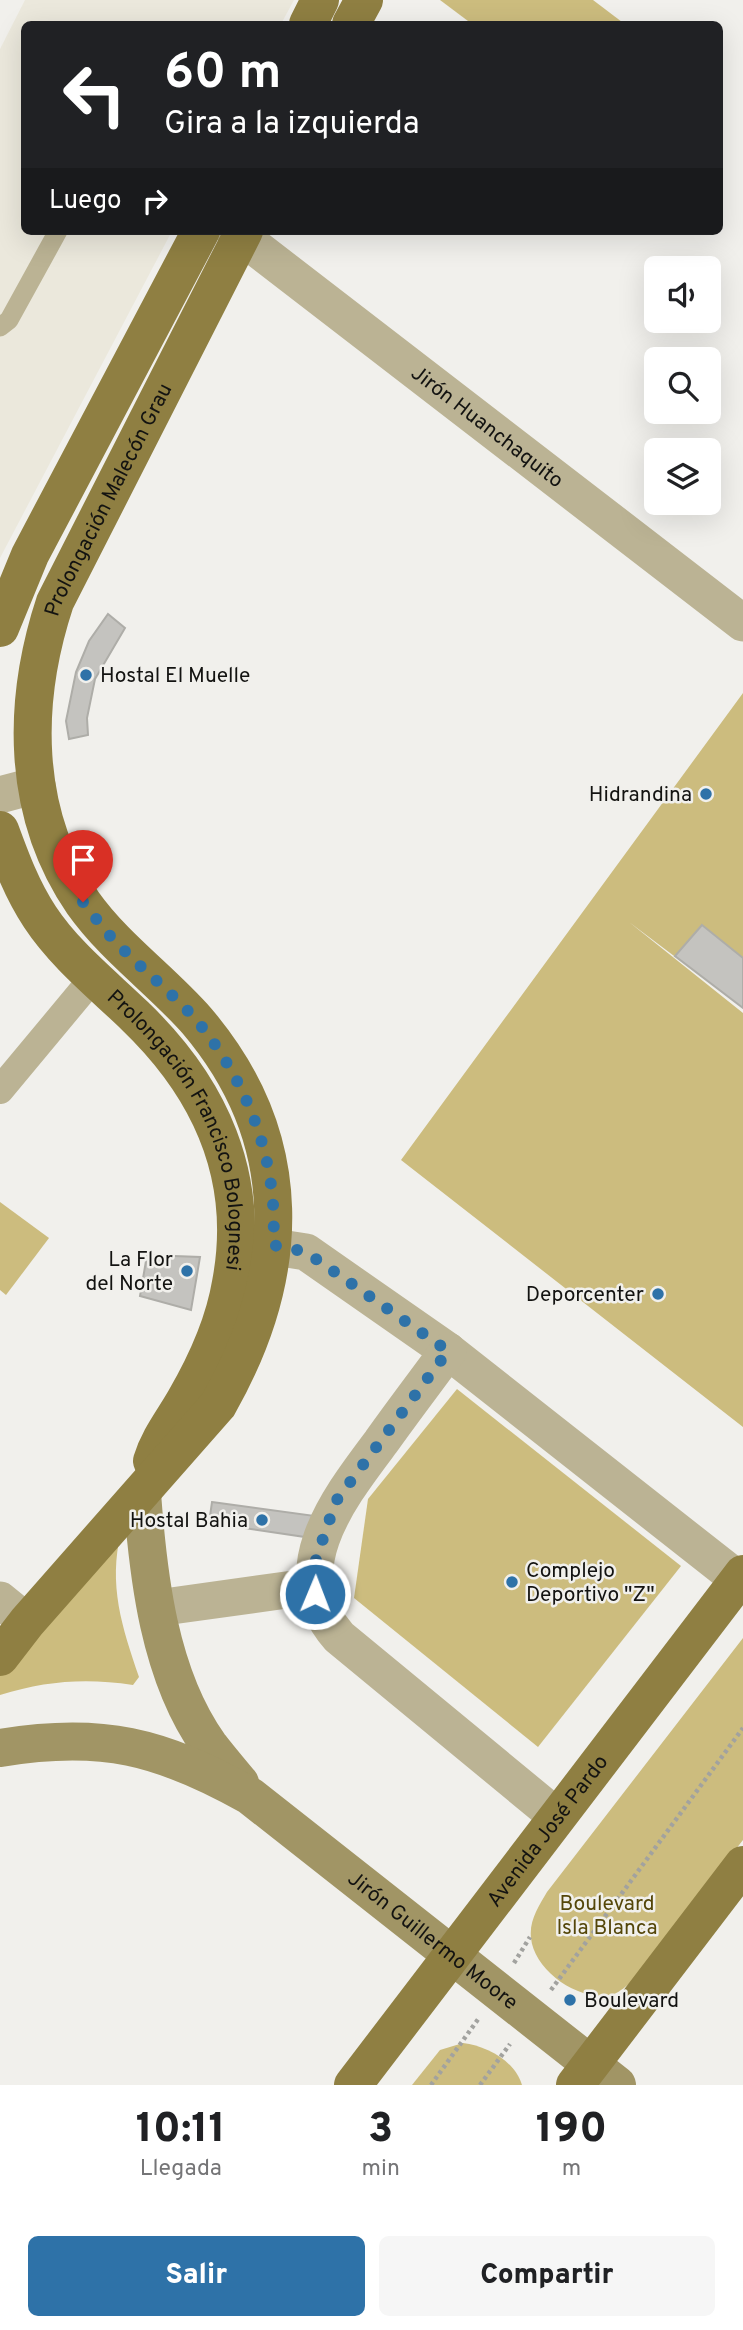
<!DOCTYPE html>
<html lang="es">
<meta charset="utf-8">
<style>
:root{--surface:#fff;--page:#f6f6f6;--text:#202124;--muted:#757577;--accent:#2e72a8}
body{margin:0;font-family:Overpass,sans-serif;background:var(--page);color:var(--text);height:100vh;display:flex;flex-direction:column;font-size:26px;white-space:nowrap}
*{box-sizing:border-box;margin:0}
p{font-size:23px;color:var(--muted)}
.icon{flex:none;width:38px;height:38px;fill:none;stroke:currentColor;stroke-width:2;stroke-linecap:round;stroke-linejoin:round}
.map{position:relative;height:2085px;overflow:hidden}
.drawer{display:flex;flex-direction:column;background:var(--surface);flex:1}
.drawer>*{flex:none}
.hud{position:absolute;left:21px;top:21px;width:702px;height:214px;border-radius:10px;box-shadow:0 7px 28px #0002;background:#202124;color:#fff;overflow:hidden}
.controls{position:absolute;left:644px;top:256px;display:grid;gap:14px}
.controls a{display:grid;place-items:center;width:77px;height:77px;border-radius:10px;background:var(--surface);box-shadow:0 7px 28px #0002;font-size:35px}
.pin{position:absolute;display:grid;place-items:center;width:60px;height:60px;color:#fff;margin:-72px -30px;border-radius:50% 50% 50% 0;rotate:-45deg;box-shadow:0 0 7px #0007}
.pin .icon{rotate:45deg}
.me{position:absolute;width:77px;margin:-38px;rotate:1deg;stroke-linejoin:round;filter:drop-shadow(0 0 5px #0008)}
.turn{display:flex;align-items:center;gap:24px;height:147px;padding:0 28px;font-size:32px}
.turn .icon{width:91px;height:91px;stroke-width:2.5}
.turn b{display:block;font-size:49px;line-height:60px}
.then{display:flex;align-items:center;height:66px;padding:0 28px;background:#0003;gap:14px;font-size:26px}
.eta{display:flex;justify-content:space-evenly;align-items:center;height:119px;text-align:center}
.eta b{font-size:42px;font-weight:800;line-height:49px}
.action{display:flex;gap:14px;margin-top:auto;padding:14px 28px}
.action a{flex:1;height:80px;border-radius:10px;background:var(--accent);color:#fff;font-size:28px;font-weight:800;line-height:80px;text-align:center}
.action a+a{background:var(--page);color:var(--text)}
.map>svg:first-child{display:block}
.built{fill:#ebe8dc}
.green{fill:#ccbc7e}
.building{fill:#c4c3bf;stroke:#aeada8;stroke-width:2}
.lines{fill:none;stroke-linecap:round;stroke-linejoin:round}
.path{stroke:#a2a29f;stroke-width:4.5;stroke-dasharray:3.5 3.5;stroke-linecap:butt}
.service{stroke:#bbb394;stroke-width:19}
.pedestrian{stroke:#bbb394;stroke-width:28}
.minor{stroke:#bbb394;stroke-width:37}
.secondary{stroke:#a19565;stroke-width:38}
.primary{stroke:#8f7f42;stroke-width:38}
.route{stroke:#2e72a8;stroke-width:12;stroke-dasharray:0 21.6}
.poi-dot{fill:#2e72a8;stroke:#f1f0ec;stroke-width:2.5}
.labels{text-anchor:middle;stroke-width:5;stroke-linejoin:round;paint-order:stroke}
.street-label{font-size:21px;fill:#131311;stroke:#f1f0ec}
.poi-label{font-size:21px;fill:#131311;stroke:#f1f0ec;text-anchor:end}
.park-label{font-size:21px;fill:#544609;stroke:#f1f0ec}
</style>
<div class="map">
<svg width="743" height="2085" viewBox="0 0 743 2085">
<rect width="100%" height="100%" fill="#f1f0ec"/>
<path class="built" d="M 25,0 L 294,0 L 281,24 L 24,24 L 24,231 L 172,231 L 0,558 L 0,49 Z"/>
<g class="green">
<path d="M 440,0 L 593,0 L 622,22 L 619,24 L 472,24 Z"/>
<path d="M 743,693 L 743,1008 L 629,922 L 743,1013 L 743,1427 L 401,1160 Z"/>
<path d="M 0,1202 L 49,1238 L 6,1295 L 0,1290 Z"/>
<path d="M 457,1389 L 681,1566 L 538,1747 L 354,1598 L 368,1499 Z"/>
<path d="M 121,1532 C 108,1585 122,1627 139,1677 L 133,1685 C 85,1678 46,1681 0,1695 L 0,1674 Z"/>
<path d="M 743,1638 L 743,1840 L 632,1982 C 627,1985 620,1992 614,1994 C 581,2004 534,1971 531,1938 C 529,1920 539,1906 547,1892 Z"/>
<path d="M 463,2043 C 487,2046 515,2061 522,2085 L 412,2085 L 440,2050 Z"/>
</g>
<g class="building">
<path d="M 108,614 L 125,628 L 95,679 L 87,718 L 88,735 L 69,739 L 66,721 L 76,672 L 89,641 Z"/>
<path d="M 702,925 L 743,958 L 743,1008 L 675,956 Z"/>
<path d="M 147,1255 L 200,1257 L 191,1310 L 140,1296 Z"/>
<path d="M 212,1502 L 315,1516 L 312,1538 L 209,1523 Z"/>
</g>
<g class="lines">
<g class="path">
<path d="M 514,1963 L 530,1937"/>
<path d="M 551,1990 L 743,1728"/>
<path d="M 431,2085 L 479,2018"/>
<path d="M 480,2085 L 510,2044"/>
</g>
<path class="service" d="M 0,327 L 9,320 L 58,231"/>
<path class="pedestrian" d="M 0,1090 L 94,977"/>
<g class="minor">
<path id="s1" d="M 234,231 L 743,623"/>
<path d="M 0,795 L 37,785"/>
<path d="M 242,1242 L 306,1252 L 448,1351 L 739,1580"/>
<path d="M 448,1351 C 426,1381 403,1411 381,1442 C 339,1498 281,1571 339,1637 L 556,1816"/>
<path d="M 0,1600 L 27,1622"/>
<path d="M 157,1608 L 315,1586"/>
</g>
<g class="secondary">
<path d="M 142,1493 C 148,1576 159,1675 209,1745 C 219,1758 230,1771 240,1783"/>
<path id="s2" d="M 0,1748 C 101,1731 161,1746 250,1796 L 617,2085"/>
</g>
<g class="primary">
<path d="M 308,24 L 320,0"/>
<path d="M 351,24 L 364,0"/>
<path d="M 0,628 L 30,555 L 201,231"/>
<path id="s3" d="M 0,830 C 11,860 22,890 40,917 C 65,955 103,985 135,1016 C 210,1088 251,1177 231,1283 C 224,1325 206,1364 185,1400 C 173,1421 159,1438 152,1461"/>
<path id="s4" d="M 0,1657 L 27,1622 L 218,1405 C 292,1275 298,1140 197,1021 C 161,980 115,948 83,903 C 21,813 22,702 55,602 L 244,231"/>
<path id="s5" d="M 353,2085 L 743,1574"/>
<path d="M 575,2085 L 743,1865"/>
</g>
</g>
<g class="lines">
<path class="route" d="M 83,902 C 93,914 102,928 113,939 C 140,968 172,992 198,1022 C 249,1085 279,1164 273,1245 L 306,1252 L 448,1351 L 336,1501 L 316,1559 L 315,1594"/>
</g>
<g class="poi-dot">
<circle cx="86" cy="675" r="7"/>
<circle cx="706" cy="794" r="7"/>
<circle cx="187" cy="1271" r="7"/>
<circle cx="658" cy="1294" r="7"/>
<circle cx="262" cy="1520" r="7"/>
<circle cx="512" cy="1582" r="7"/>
<circle cx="570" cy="2000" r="7"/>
</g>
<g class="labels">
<g class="street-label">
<text dy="7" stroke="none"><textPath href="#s1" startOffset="320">Jirón Huanchaquito</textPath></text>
<text dy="7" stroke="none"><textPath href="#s4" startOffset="1339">Prolongación Malecón Grau</textPath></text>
<text dy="7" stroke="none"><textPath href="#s3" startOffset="359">Prolongación Francisco Bolognesi</textPath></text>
<text dy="7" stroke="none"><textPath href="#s5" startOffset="320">Avenida José Pardo</textPath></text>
<text dy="7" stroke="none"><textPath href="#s2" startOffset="494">Jirón Guillermo Moore</textPath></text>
</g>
<g class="poi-label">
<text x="100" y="682" text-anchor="start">Hostal El Muelle</text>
<text x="692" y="801">Hidrandina</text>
<text x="173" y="1266">La Flor<tspan x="173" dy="24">del Norte</tspan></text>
<text x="644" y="1301">Deporcenter</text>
<text x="248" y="1527">Hostal Bahia</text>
<text x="526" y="1577" text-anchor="start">Complejo<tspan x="526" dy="24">Deportivo "Z"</tspan></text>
<text x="584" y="2007" text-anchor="start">Boulevard</text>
</g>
<g class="park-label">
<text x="607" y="1910">Boulevard<tspan x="607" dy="24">Isla Blanca</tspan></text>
</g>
</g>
</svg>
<div class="controls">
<a><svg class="icon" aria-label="sound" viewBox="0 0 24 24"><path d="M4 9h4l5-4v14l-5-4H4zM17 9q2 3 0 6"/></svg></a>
<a><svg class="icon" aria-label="search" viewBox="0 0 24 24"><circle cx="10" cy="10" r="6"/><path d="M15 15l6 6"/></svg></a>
<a><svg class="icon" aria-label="layers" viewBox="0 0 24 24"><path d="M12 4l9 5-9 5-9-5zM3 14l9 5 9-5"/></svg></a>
</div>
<div class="pin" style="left:83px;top:902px;background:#d93025"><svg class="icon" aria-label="arrive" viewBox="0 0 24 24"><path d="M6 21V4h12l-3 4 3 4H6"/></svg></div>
<svg class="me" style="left:315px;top:1594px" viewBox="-20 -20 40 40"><circle r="17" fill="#2e72a8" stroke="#fff" stroke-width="3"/><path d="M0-11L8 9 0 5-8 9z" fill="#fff"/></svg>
<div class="hud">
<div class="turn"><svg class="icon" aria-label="left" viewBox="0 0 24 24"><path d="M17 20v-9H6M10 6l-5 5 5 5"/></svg><div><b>60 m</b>Gira a la izquierda</div></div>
<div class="then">Luego<svg class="icon" aria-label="right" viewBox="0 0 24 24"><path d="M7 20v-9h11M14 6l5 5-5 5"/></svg></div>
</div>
</div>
<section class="drawer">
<div class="eta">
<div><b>10:11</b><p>Llegada</p></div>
<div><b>3</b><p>min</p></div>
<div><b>190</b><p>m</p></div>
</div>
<div class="action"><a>Salir</a><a>Compartir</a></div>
</section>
